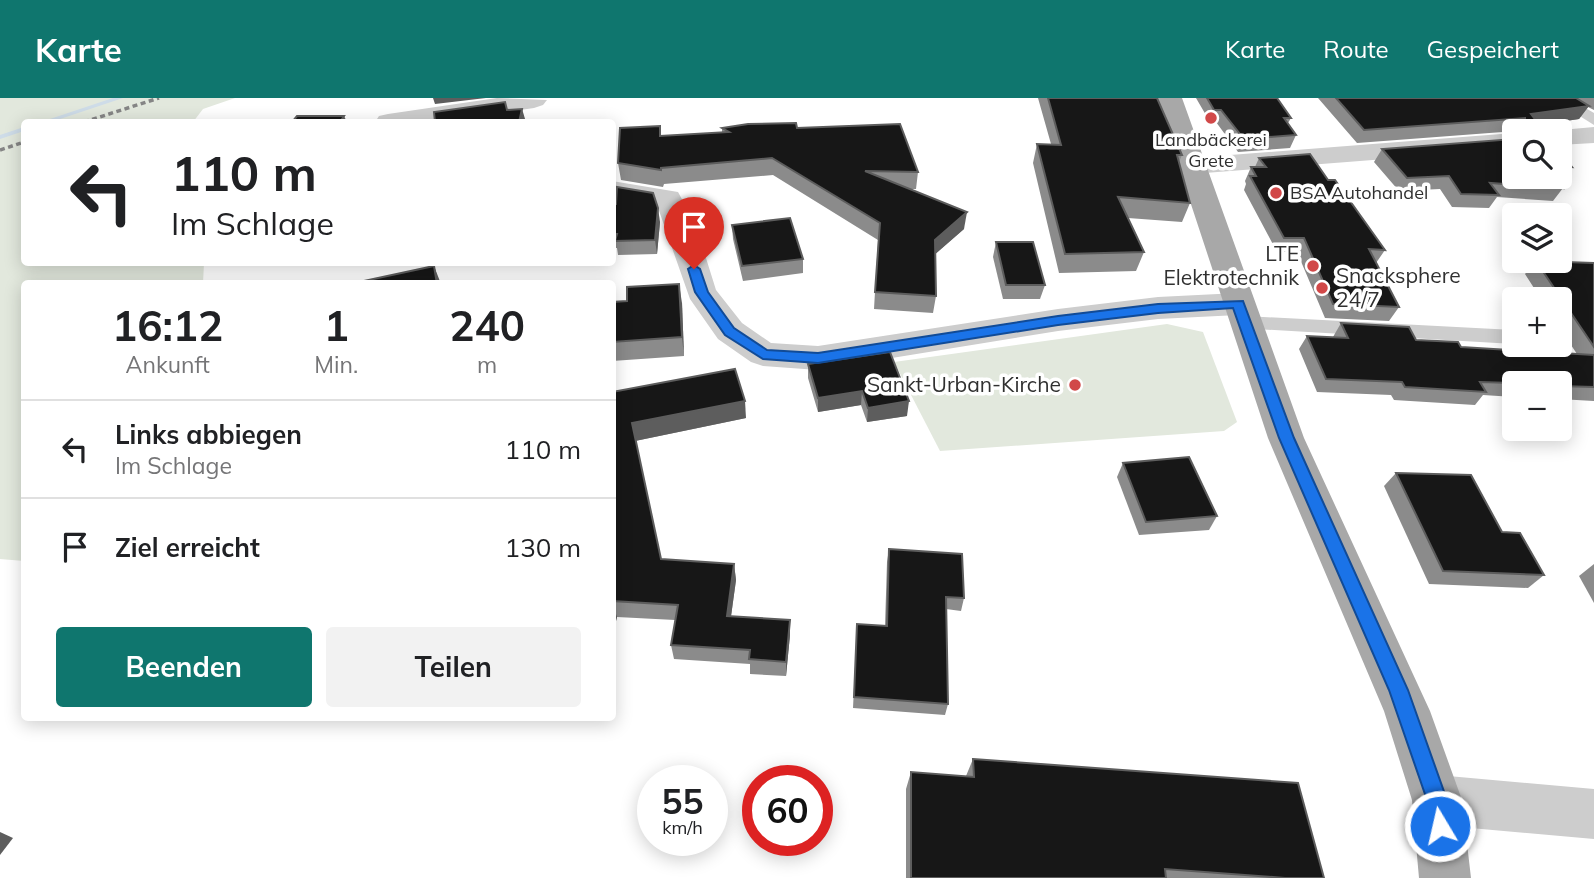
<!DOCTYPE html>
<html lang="de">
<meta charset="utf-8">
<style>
:root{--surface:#fff;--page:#f2f2f2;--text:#202124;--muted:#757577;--line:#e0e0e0;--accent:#0f766e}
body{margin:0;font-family:Mulish,sans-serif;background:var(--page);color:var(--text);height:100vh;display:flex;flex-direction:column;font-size:26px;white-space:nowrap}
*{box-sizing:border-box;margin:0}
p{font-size:23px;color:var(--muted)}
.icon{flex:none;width:38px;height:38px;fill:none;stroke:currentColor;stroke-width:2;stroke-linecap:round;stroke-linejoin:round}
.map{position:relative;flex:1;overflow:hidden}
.sheet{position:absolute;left:21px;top:182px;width:595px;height:441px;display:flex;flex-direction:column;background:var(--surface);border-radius:7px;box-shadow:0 4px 18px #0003}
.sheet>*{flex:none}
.banner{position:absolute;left:21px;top:21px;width:595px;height:147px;border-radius:7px;box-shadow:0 4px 18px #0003;background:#fff;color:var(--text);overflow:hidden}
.controls{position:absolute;left:1502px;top:21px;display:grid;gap:14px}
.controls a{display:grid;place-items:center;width:70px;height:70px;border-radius:7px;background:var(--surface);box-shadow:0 4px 18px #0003;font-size:35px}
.speed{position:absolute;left:637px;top:667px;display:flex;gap:14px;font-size:35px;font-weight:700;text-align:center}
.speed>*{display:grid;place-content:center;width:91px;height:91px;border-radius:50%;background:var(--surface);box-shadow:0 4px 18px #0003;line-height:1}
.speed small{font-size:18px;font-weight:400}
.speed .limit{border:10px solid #d22;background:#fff;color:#111}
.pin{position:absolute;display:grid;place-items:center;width:60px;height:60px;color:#fff;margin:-72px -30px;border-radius:50% 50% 50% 0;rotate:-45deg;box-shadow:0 0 7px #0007}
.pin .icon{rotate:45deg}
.me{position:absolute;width:77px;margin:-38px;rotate:351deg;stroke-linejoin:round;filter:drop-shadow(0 0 5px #0008)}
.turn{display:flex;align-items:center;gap:24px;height:147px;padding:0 35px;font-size:32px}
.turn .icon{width:91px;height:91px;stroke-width:2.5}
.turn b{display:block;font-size:49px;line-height:60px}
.eta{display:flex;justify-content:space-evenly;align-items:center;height:119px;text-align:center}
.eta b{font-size:42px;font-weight:700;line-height:49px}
.button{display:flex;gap:14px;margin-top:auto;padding:14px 35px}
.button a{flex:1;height:80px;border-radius:7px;background:var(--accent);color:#fff;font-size:28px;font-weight:700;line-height:80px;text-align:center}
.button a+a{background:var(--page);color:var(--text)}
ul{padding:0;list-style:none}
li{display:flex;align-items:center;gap:21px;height:98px;padding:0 35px;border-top:2px solid var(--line)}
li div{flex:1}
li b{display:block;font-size:26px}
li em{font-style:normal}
header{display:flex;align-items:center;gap:42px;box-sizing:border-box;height:98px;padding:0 35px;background:var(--accent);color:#fff}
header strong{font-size:33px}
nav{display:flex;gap:38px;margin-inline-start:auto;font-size:24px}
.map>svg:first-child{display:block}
.green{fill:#e2e8dd}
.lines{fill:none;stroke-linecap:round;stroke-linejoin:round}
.stream{fill:#cedce8;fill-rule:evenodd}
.lane{fill:#cdcdcd;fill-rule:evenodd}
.street{fill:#cdcdcd;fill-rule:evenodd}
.primary{fill:#a8a8a8;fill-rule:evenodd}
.rail{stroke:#858585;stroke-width:3.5;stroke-dasharray:5 3.5;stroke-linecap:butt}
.wall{fill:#8b8b8b}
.shaded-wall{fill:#5d5d5d}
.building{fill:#171717;stroke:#5d5d5d;stroke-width:2}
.route{fill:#1a73e8;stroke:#114b97;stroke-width:2}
.poi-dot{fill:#d14848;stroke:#fff;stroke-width:2.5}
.labels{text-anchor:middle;stroke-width:7;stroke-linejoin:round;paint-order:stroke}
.far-poi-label{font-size:18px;fill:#303030;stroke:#fff}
.poi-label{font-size:21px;fill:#303030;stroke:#fff;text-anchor:end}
</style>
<header>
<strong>Karte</strong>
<nav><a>Karte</a><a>Route</a><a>Gespeichert</a></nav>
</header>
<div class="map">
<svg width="1594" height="780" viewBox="0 0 1594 780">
<rect width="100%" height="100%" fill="#fff"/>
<g class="green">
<path d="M 0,0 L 235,0 L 203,11 L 193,24 L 24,24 L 24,164 L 204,165 L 203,185 L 24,186 L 24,463 L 0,461 Z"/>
<path d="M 1167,226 L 1203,234 L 1237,324 L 1224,333 L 940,353 L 894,264 Z"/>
</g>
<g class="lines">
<g class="stream">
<path d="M 113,0 L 123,0 L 51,24 L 41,24 Z"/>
<path d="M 24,29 L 24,33 L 0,41 L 0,37 Z"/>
</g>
<g class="lane">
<path d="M 1551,0 L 1568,0 L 1594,15 L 1594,27 Z"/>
<path d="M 1245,218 L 1514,232 L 1514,246 L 1238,230 L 1235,225 L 1238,220 Z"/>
</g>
<g class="street">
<path d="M 497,0 L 547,2 L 543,7 L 534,10 L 436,24 L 375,24 L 379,18 L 388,16 Z"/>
<path d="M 1594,29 L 1594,45 L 1559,47 L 1559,33 L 1550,33 Z"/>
<path d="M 1514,35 L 1514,51 L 1192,76 L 1182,74 L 1178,68 L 1182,62 L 1192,60 Z"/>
<path d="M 612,83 L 678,94 L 695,125 L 716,192 L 742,225 L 771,245 L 818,248 L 1058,211 L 1158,199 L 1238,195 L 1249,199 L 1254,206 L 1249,213 L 1238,217 L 1158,221 L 1058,233 L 818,272 L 763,268 L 751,264 L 718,241 L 690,201 L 657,107 L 612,100 Z"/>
<path d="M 1437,677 L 1594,691 L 1594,741 L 1437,727 L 1420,719 L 1412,702 L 1420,685 Z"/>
</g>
<path class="primary" d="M 1156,0 L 1182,0 L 1304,340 L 1430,613 L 1462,702 L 1471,780 L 1419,780 L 1412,702 L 1384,613 L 1268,340 Z"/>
<g class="rail">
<path d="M 84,24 L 159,0"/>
<path d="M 0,52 L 24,44"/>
</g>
</g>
<g class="wall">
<path d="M 1038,0 L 1157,0 L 1182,57 L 1179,64 L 1190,105 L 1182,124 L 1128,120 L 1144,154 L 1136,173 L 1059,175 L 1033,65 L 1037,46 L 1051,46 Z"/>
<path d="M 1196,0 L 1277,0 L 1291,20 L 1288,25 L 1296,37 L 1290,50 L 1238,54 L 1216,24 L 1210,24 Z"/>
<path d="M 1318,0 L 1594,0 L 1594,12 L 1588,9 L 1579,21 L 1539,27 L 1544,33 L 1516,33 L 1357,45 Z"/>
<path d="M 722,30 L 797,30 L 918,74 L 916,91 L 909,91 L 964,131 L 935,156 L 936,198 L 933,215 L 874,211 L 878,142 L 773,77 L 664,86 L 663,89 L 621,82 L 618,65 L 722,34 Z"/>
<path d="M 1382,51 L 1514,79 L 1559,79 L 1559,53 L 1572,69 L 1562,82 L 1557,81 L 1563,90 L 1553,103 L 1497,99 L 1489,110 L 1452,109 L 1440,91 L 1399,93 L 1374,64 Z"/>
<path d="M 1259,60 L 1328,82 L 1385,152 L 1376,165 L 1399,209 L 1389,223 L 1325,220 L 1297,154 L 1277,154 L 1244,92 L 1246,86 L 1245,83 L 1251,69 L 1255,69 Z"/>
<path d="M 612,106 L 660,124 L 657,156 L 618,157 L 617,150 L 612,150 Z"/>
<path d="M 732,127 L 803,161 L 803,175 L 743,183 L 733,141 Z"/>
<path d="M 996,144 L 1045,187 L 1040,201 L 1003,201 L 993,159 Z"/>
<path d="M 1536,163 L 1594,165 L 1594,303 L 1559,301 L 1559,285 L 1514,285 L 1514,299 L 1483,297 L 1475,307 L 1394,302 L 1391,297 L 1317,294 L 1299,251 L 1307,238 L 1333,239 L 1341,225 L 1416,242 L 1461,249 L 1577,256 L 1559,229 L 1559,201 L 1541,201 L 1525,176 Z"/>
<path d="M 612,204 L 682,205 L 684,258 L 612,263 Z"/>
<path d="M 890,254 L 907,318 L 867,324 L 861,307 L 818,314 L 808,280 L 808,266 Z"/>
<path d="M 612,294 L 746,320 L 635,343 L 661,461 L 734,466 L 736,482 L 731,518 L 790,522 L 790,537 L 786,578 L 750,576 L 750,566 L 674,561 L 671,547 L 675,522 L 617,519 L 612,539 Z"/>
<path d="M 1123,365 L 1217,418 L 1209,432 L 1139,437 L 1117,379 Z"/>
<path d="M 1396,375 L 1502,434 L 1544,477 L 1528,490 L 1429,486 L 1384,388 Z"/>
<path d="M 889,451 L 964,500 L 961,513 L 946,511 L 948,606 L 945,617 L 853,610 L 857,526 L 885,528 L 887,464 Z"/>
<path d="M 1594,466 L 1594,505 L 1579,478 Z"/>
<path d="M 973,661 L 1324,780 L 906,780 L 906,691 L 911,674 L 966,678 Z"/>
</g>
<g class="shaded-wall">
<path d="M 433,0 L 486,0 L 435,6 Z"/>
<path d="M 1589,8 L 1579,21 L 1525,29 L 1531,16 Z"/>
<path d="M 522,11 L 526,24 L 519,24 Z"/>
<path d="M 344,18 L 347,24 L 340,24 Z"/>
<path d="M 658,110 L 660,124 L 657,156 L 655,142 Z"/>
<path d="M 967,114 L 964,131 L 932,159 L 935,142 Z"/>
<path d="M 434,168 L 441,186 L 437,186 Z"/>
<path d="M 679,186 L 682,205 L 684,258 L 682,239 Z"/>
<path d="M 862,293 L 861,307 L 818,314 L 818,300 Z"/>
<path d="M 745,303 L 746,320 L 635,343 L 632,325 Z"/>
<path d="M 909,303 L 907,318 L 867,324 L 868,310 Z"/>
<path d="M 734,466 L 736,482 L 729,533 L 727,518 Z"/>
<path d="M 612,504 L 617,519 L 612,539 Z"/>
<path d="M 790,522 L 790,537 L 786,578 L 786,564 Z"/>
<path d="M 0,734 L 13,740 L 0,757 Z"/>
</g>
<g class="building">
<path d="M 1048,0 L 1157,0 L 1182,57 L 1177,57 L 1190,105 L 1118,99 L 1144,154 L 1065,156 L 1037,46 L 1061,47 Z"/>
<path d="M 1207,0 L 1277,0 L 1291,20 L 1284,20 L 1296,37 L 1244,41 L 1221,12 L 1214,12 Z"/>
<path d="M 1336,0 L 1576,0 L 1589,8 L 1531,16 L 1544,33 L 1525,33 L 1525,20 L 1364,32 Z"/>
<path d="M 505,4 L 507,12 L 522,11 L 519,24 L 435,24 L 434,14 Z"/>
<path d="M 297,18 L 344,18 L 340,24 L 292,24 Z"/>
<path d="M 796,25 L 797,30 L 900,26 L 918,74 L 865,73 L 967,114 L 935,142 L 936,198 L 875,194 L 880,125 L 772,60 L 661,70 L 661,72 L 618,65 L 620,30 L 660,28 L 660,38 L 729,34 L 722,30 L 748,26 Z"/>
<path d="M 1514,41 L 1514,79 L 1555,79 L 1563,90 L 1490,85 L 1499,97 L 1461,96 L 1449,78 L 1407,80 L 1382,51 Z"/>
<path d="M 1559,53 L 1572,69 L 1559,68 Z"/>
<path d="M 1310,56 L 1328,82 L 1335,82 L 1385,152 L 1369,151 L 1399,209 L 1333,206 L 1304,140 L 1284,140 L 1250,78 L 1256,78 L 1251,69 L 1266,69 L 1259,60 Z"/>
<path d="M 617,89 L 653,95 L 658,110 L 655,142 L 615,143 L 617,136 L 612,136 L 612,106 L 616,106 Z"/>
<path d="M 790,120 L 803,161 L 742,168 L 732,127 Z"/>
<path d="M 996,144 L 1033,144 L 1045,187 L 1006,187 Z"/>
<path d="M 1536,163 L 1594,165 L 1594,249 Z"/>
<path d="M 434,168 L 437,186 L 350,186 Z"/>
<path d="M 679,186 L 682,239 L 612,244 L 612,204 L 627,203 L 627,189 Z"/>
<path d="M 1341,225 L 1409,229 L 1416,242 L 1458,244 L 1461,249 L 1594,257 L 1594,289 L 1559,288 L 1559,285 L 1514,285 L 1480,284 L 1486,294 L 1405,289 L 1402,284 L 1326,281 L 1307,238 L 1348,240 Z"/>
<path d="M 890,254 L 909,303 L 868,310 L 862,293 L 818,300 L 808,266 Z"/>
<path d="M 735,271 L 745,303 L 632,325 L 661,461 L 734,466 L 727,518 L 790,522 L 786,564 L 749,561 L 750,552 L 671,547 L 678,507 L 612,503 L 612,294 Z"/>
<path d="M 1189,359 L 1217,418 L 1146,424 L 1123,365 Z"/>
<path d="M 1396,375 L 1471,377 L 1502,434 L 1520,435 L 1544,477 L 1443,473 Z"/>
<path d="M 889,451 L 962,456 L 964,500 L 946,499 L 948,606 L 854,599 L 857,526 L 887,528 Z"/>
<path d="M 973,661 L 1298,685 L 1324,780 L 1285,780 L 1165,771 L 1166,780 L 911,780 L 911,674 L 974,679 Z"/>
</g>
<path class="route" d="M 694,167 L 700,171 L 708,194 L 734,230 L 767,252 L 818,255 L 1058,218 L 1158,206 L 1243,203 L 1294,340 L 1408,592 L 1447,702 L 1450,728 L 1447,735 L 1440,738 L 1432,735 L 1427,702 L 1389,592 L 1279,340 L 1233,210 L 1158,215 L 1058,227 L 818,265 L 763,261 L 725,237 L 695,194 L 688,171 Z"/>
<g class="poi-dot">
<circle cx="1211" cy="20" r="7"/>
<circle cx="1276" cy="95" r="7"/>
<circle cx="1313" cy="168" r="7"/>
<circle cx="1322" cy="190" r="7"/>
<circle cx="1075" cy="287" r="7"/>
</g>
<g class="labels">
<g class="far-poi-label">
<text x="1211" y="48">Landbäckerei<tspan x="1211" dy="21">Grete</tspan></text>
<text x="1290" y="101" text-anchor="start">BSA Autohandel</text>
</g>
<g class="poi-label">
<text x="1299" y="163">LTE<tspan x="1299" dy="24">Elektrotechnik</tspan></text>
<text x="1336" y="185" text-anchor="start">Snacksphere<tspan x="1336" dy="24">24/7</tspan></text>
<text x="1061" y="294">Sankt-Urban-Kirche</text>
</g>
</g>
</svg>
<div class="controls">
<a><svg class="icon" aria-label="search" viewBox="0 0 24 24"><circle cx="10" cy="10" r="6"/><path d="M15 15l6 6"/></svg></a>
<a><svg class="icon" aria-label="layers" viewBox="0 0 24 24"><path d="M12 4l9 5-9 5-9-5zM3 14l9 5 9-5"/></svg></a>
<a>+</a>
<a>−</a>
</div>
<div class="speed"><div>55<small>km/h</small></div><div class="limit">60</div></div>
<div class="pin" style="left:694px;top:171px;background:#d93025"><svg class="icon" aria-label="arrive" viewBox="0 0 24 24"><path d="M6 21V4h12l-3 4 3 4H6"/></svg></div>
<svg class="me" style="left:1440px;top:728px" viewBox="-20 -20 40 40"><circle r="17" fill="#1a73e8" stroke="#fff" stroke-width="3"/><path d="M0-11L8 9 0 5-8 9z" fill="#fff"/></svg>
<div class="banner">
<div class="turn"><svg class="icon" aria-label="left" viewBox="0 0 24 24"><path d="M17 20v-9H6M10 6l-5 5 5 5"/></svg><div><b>110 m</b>Im Schlage</div></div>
</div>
<section class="sheet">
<div class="eta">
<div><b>16:12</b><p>Ankunft</p></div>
<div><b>1</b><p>Min.</p></div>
<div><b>240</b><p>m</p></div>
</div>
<ul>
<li><svg class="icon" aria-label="left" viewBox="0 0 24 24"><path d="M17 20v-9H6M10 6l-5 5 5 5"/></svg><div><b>Links abbiegen</b><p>Im Schlage</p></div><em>110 m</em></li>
<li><svg class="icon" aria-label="arrive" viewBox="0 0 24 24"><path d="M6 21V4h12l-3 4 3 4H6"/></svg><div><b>Ziel erreicht</b></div><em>130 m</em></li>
</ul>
<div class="button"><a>Beenden</a><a>Teilen</a></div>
</section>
</div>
